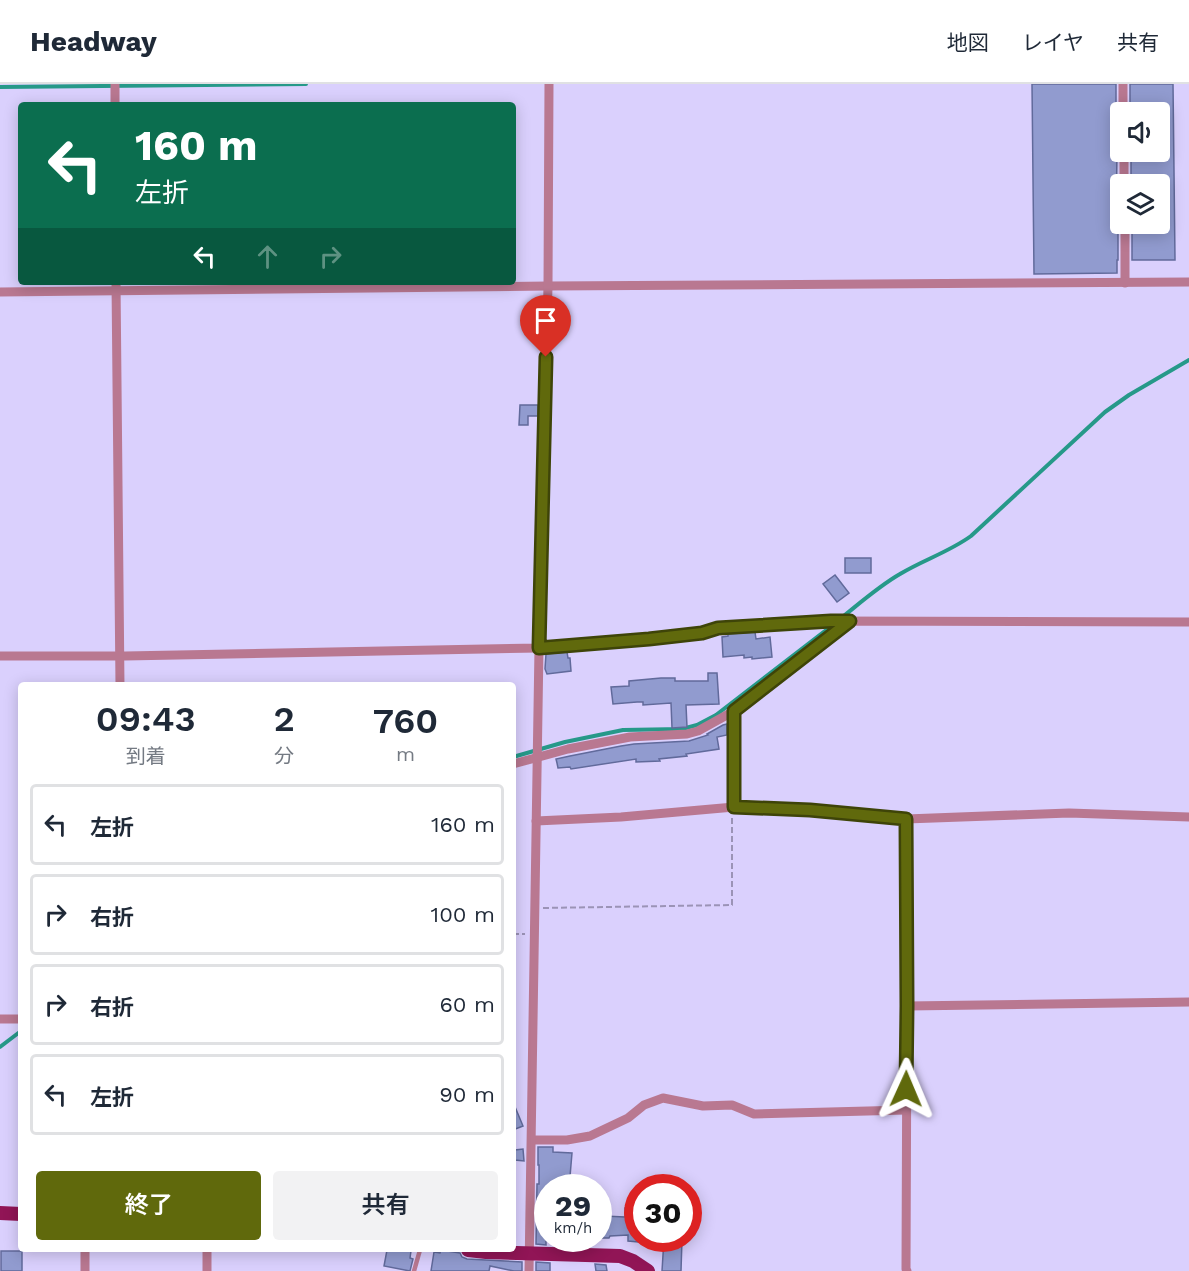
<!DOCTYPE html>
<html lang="ja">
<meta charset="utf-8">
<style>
:root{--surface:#fff;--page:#f2f2f3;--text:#1f2937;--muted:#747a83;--line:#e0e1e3;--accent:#60690c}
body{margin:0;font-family:"Work Sans","Noto Sans JP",sans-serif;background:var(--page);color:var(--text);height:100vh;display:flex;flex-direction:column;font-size:22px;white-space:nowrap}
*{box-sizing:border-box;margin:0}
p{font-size:20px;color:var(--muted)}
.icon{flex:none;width:33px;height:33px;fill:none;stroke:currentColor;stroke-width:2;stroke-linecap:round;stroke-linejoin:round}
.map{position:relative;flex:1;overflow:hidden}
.panel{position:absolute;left:18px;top:598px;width:498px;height:570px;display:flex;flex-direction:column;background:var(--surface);border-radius:6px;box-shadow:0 3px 15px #0003}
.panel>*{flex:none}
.guide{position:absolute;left:18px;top:18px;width:498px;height:183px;border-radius:6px;box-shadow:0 3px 15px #0003;background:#0b6e4f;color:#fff;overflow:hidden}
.controls{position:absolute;left:1110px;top:18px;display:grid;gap:12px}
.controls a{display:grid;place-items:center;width:60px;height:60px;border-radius:6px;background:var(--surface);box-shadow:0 3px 15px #0003;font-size:30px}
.speed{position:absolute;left:534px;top:1090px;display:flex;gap:12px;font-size:30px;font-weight:700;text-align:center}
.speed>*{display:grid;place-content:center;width:78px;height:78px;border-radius:50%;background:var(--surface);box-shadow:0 3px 15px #0003;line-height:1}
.speed small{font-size:15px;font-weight:400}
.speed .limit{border:9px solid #d22;background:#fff;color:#111}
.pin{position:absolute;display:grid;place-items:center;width:51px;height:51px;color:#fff;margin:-62px -26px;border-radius:50% 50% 50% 0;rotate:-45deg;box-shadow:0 0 6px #0007}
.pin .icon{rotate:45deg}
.me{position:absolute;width:66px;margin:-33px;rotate:1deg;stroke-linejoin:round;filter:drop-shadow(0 0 4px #0008)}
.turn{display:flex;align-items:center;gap:21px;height:126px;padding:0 18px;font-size:27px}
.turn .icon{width:78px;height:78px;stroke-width:2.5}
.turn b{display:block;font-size:42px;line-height:51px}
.lanes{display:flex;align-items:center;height:57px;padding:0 18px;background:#0003;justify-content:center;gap:30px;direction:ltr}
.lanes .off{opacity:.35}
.eta{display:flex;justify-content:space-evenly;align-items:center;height:102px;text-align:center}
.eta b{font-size:36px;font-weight:600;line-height:42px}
.button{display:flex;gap:12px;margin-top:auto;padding:12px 18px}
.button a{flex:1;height:69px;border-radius:6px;background:var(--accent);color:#fff;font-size:24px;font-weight:600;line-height:69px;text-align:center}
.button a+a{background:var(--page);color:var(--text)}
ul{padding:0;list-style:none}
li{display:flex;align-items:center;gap:18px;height:81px;margin:0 12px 9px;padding:0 6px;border:3px solid var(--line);border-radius:6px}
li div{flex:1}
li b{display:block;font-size:22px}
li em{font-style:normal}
header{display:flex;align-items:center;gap:36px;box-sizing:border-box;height:84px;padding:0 30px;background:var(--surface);border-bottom:2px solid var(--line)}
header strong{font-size:28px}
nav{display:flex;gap:33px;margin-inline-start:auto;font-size:21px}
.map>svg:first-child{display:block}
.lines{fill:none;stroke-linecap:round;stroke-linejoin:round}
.stream{stroke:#269989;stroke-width:4}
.building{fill:#919bcf;stroke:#616a9b;stroke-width:1.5}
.path{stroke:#9b93b6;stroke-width:2;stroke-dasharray:6 3;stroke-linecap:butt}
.lane{stroke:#b97891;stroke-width:4.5}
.street{stroke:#b97891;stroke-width:9}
.primary{stroke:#911556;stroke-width:14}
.route-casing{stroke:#3e4408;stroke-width:15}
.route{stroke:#60690c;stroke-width:10}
</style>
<header>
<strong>Headway</strong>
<nav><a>地図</a><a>レイヤ</a><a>共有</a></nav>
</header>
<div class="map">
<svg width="1189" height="1187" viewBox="0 0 1189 1187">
<rect width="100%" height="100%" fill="#dad0fd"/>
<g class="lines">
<g class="stream">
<path d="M 0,3 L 306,0"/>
<path d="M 840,535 C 860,519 879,502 900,490 C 923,476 949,468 971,452 L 1105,328 L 1129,311 L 1189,276"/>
<path d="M 513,673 L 565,658 L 623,646 L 682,645 L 697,641 L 716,631 L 834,540"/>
<path d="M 0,963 L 21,947"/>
</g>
</g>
<g class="building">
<path d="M 1032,0 L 1116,0 L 1116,28 L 1115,28 L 1115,68 L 1117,68 L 1116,140 L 1118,140 L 1118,176 L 1117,176 L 1117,189 L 1034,190 Z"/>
<path d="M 1130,0 L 1173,0 L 1175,176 L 1132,176 L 1132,140 L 1160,140 L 1160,100 L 1131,100 L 1131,68 L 1160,68 L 1160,28 L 1130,28 Z"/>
<path d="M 520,321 L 538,321 L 538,332 L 528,332 L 528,341 L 519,341 Z"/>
<rect x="845" y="474" width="26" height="15"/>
<path d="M 835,491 L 849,509 L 837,518 L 823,500 Z"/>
<path d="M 755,548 L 756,555 L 770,553 L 772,573 L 752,575 L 752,573 L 744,574 L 744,571 L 723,573 L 722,553 L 728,552 L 728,550 Z"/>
<path d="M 567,568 L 568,574 L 570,574 L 571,587 L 547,590 L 545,585 L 546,570 Z"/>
<path d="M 708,589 L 717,589 L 719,620 L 686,621 L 687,643 L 672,644 L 671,619 L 643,621 L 643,618 L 637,618 L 613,620 L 611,603 L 629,602 L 629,597 L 661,594 L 675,594 L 675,597 L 708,597 Z"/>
<path d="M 727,640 L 727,651 L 717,653 L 719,665 L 686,670 L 687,672 L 659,675 L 660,677 L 636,678 L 636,675 L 571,685 L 570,683 L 558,684 L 557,679 L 556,675 L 570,672 L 621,662 L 634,660 L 689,657 L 708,651 L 707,650 L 723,641 Z"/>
<path d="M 513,1018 L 523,1042 L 513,1046 Z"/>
<path d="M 538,1063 L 553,1063 L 553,1068 L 572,1069 L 569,1104 L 548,1104 L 548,1151 L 546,1151 L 546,1161 L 536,1160 L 537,1100 L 539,1100 L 539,1081 L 538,1081 Z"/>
<path d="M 523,1065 L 524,1077 L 515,1076 L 515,1066 Z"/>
<path d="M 625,1124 L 638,1124 L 638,1158 L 628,1157 L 628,1151 L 610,1152 L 609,1154 L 598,1154 L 600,1134 L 604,1134 L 604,1132 L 625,1133 Z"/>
<path d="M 664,1155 L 682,1155 L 681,1187 L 662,1187 Z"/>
<path d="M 387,1166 L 403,1166 L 411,1167 L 410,1174 L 413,1175 L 410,1187 L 384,1182 Z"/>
<path d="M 441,1166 L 460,1169 L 462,1173 L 467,1175 L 522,1178 L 522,1187 L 514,1187 L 490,1182 L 489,1187 L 431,1187 L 434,1168 L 440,1169 Z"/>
<rect x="1" y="1167" width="21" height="20"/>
<path d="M 536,1178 L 550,1179 L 550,1187 L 536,1187 Z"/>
<path d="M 595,1180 L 606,1181 L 607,1187 L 596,1187 Z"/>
</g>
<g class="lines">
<g class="path">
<path d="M 543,824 L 732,821 L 732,734"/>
<path d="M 513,850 L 525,850"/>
</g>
<path class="lane" d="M 414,1187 L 420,1166"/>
<g class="street">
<path d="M 115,0 L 115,21"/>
<path d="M 1123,0 L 1123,28"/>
<path d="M 1124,68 L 1124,100"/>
<path d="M 1125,140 L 1125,199"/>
<path d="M 116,198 L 120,602"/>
<path d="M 0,208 L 548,202 L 1189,198"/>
<path d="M 0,572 L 125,572 L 539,564 L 649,555 L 702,549 L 718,544 L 831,537 L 1189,538"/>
<path d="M 513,680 L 568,665 L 630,653 L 687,650 L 698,647 L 734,627"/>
<path d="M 734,723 L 734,627 L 850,537"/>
<path d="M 906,735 L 907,922 L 906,1185 L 907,1187"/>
<path d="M 536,737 L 621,733 L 734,723 L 810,726 L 906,735 L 1069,729 L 1189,733"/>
<path d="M 907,922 L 1189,918"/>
<path d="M 0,935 L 21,935"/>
<path d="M 532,1056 L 567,1056 L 590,1052 L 628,1034 L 644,1021 L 663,1014 L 703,1022 L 732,1021 L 754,1030 L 906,1026"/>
<path d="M 85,1187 L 85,1166"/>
<path d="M 207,1187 L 207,1166"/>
<path d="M 529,1187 L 539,564 L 548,202 L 549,0"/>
</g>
<g class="primary">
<path d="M 0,1129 L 21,1130"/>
<path d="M 468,1166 L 486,1168 L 620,1172 L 633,1177 L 648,1187"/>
</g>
</g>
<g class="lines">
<g class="route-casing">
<path id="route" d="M 546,273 L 539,564 L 649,555 L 702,549 L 718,544 L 831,537 L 850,537 L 734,627 L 734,723 L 810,726 L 906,735 L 907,922 L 906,1005"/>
</g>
<use href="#route" class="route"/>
</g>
</svg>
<div class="controls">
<a><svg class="icon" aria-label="sound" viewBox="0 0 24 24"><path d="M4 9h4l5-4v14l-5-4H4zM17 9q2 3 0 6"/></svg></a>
<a><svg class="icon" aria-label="layers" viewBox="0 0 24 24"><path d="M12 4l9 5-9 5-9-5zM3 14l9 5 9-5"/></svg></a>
</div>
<div class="speed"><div>29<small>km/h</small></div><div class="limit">30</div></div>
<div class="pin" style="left:546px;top:273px;background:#d93025"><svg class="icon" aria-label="arrive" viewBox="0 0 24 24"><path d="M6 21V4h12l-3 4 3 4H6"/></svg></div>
<svg class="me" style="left:906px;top:1005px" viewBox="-20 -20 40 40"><path d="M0-17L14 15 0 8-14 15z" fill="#60690c" stroke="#fff" stroke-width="4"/></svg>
<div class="guide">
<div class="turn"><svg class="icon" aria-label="left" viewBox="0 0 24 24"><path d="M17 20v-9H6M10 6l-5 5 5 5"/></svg><div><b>160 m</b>左折</div></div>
<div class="lanes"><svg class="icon" aria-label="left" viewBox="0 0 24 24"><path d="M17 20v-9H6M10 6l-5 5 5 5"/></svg><svg class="icon off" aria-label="ahead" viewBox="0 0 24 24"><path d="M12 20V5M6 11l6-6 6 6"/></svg><svg class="icon off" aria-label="right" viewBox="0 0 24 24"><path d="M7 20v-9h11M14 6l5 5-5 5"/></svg></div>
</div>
<section class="panel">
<div class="eta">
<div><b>09:43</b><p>到着</p></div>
<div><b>2</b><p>分</p></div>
<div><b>760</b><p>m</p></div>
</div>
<ul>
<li><svg class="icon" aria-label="left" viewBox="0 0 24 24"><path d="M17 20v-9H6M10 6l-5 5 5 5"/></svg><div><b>左折</b></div><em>160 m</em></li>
<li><svg class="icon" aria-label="right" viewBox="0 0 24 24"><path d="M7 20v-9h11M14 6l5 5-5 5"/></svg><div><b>右折</b></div><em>100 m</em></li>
<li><svg class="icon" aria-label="right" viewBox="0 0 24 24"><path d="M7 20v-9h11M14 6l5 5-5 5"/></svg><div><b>右折</b></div><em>60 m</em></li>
<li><svg class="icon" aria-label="left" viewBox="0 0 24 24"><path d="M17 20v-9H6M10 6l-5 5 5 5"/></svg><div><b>左折</b></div><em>90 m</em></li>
</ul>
<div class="button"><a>終了</a><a>共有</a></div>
</section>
</div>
